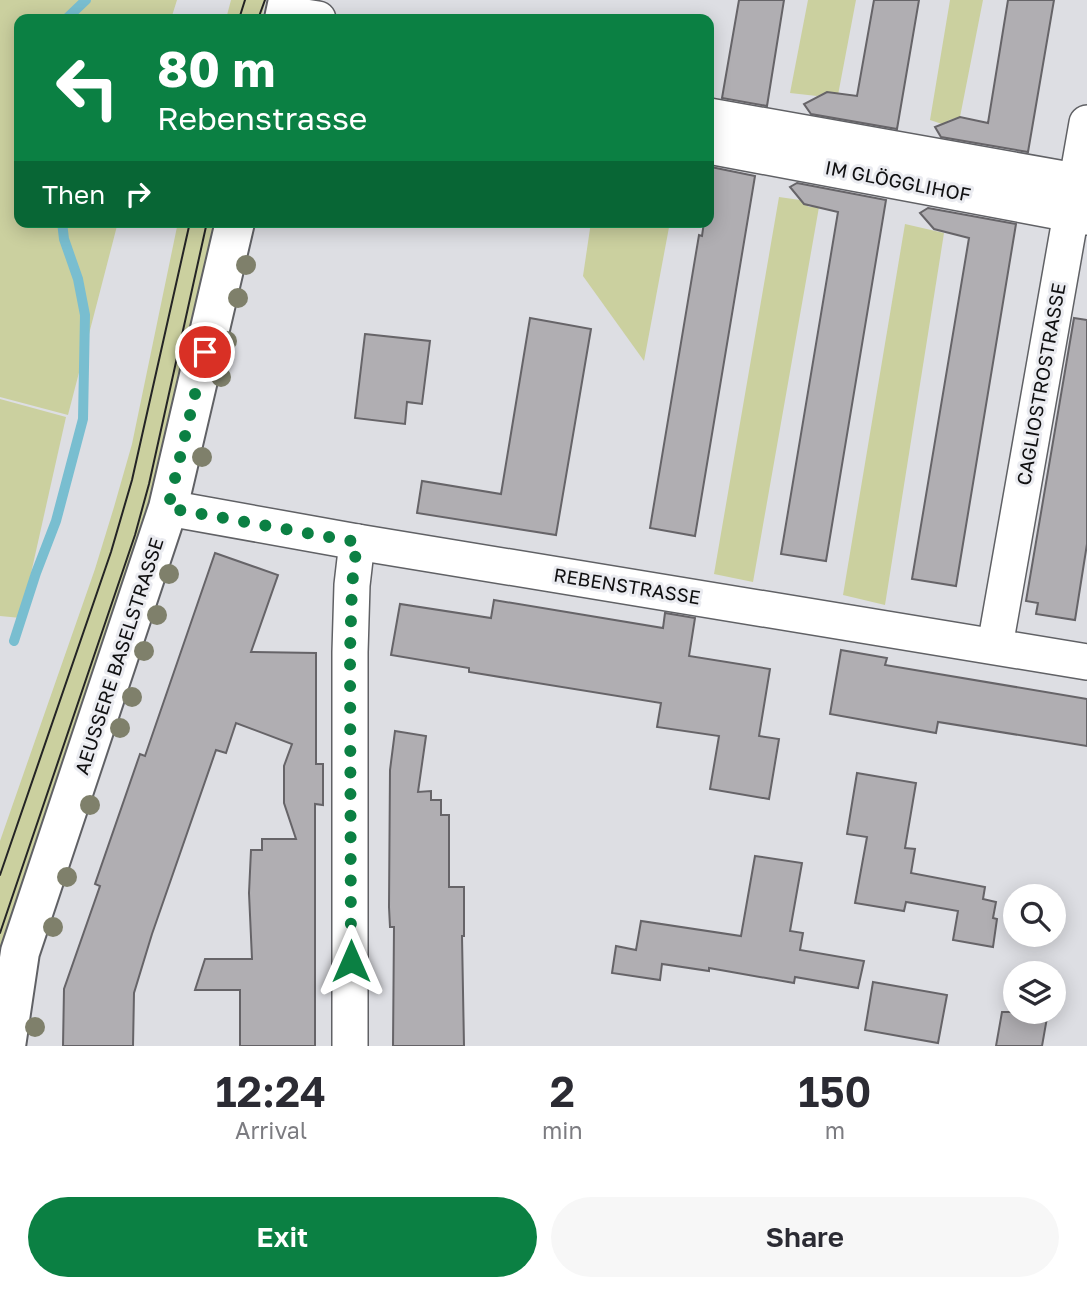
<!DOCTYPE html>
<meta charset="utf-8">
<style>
:root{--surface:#fff;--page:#f7f7f7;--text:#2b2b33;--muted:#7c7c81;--accent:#0b8043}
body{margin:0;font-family:"Golos Text",sans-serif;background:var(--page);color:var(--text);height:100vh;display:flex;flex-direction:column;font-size:26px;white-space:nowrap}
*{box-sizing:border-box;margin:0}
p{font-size:23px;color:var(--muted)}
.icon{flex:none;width:38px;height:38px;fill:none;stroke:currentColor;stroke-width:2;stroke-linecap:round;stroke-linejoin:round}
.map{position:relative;height:1046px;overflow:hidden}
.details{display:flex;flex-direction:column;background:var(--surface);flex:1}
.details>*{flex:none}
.guide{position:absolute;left:14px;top:14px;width:700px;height:214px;border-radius:14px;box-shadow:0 4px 18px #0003;background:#0b8043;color:#fff;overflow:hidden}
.fabs{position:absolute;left:1003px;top:884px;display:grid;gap:14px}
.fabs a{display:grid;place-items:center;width:63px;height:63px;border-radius:50%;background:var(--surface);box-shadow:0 4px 18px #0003;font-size:35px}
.pin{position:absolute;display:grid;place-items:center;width:60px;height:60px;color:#fff;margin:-30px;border:4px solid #fff;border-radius:50%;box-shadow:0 2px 7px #0007}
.me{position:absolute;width:77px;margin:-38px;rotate:0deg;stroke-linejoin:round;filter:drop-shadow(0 0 5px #0008)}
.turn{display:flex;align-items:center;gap:24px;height:147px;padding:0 28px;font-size:32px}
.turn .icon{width:91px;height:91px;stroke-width:2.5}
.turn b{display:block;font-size:49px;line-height:60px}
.then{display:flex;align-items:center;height:66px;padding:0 28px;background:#0003;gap:14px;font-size:26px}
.eta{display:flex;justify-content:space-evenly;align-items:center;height:119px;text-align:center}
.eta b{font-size:42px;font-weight:600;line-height:49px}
.action{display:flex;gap:14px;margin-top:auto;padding:14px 28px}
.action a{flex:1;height:80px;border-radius:42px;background:var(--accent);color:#fff;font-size:28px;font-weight:600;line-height:80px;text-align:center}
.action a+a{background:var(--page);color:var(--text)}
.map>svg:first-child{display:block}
.green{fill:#cbd09f}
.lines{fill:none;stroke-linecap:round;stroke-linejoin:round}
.stream{stroke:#79bed0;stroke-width:10}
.building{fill:#b0aeb2;stroke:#666468;stroke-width:2}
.minor-casing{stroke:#606165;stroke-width:38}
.major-casing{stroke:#606165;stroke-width:42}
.minor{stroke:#fff;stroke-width:35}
.major{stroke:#fff;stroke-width:38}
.tram{stroke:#242425;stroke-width:2}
.tree{fill:#7f806b}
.route{stroke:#0b8043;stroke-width:12;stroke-dasharray:0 21.6}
.labels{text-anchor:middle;stroke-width:6;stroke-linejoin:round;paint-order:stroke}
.street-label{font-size:19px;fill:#0f0f10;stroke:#eaebf0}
</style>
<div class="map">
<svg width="1087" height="1046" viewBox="0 0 1087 1046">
<rect width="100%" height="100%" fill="#dddee3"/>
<g class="green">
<path d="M 0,0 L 177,0 L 171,19 L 19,19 L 19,222 L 118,222 L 68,415 L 0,397 Z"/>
<path d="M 231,0 L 266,0 L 261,19 L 226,19 Z"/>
<path d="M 808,0 L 856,0 L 838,95 L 827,92 L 817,96 L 790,93 Z"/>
<path d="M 950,0 L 983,0 L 960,117 L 949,120 L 945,125 L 930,120 Z"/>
<path d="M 779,197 L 800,200 L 809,207 L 819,207 L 753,582 L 714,574 Z"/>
<path d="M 178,222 L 215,222 L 152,510 L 0,968 L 0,841 L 95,569 L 114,507 L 132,444 Z"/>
<path d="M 591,222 L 670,222 L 644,361 L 583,276 Z"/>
<path d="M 905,224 L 944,233 L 885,605 L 843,595 Z"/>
<path d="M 0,399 L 66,417 L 21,618 L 0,616 Z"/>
</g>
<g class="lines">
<g class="stream">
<path d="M 66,19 L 86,0"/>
<path d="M 14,641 L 36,573 L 56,521 L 83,419 L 85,315 L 78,279 L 64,239 L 62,222"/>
</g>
</g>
<g class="building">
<path d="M 739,0 L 784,0 L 767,106 L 722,98 Z"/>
<path d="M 874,0 L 919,0 L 897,129 L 811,114 L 804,104 L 827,92 L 857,96 Z"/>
<path d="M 1008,0 L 1054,0 L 1028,152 L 941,137 L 935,127 L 960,117 L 988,123 Z"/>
<path d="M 711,167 L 755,176 L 695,536 L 650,528 L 699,235 L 702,236 L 704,222 L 709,222 Z"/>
<path d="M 797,183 L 886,200 L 826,561 L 781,554 L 838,212 L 804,204 L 790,187 Z"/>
<path d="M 928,208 L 1016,224 L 956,586 L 912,579 L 969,238 L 934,229 L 920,213 Z"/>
<path d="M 530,318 L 591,329 L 556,535 L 417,513 L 422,481 L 501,494 Z"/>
<path d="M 1074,318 L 1087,320 L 1087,544 L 1075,620 L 1036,614 L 1038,603 L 1026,601 Z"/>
<path d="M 365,334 L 430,341 L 422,404 L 407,402 L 405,424 L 355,418 Z"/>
<path d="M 215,553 L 278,575 L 251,652 L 316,653 L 316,764 L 323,764 L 323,805 L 315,804 L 315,1046 L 240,1046 L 240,990 L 195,990 L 205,959 L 252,959 L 249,893 L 251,850 L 262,850 L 262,839 L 296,839 L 284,803 L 284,766 L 292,744 L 236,723 L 226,753 L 216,750 L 152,934 L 134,993 L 133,1046 L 63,1046 L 64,989 L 100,886 L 95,884 L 140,754 L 145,756 Z"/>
<path d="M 494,600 L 663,628 L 665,613 L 695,618 L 689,656 L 770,669 L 759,736 L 779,739 L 769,799 L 710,789 L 719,736 L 657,727 L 661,703 L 469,672 L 469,668 L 391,655 L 400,604 L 491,618 Z"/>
<path d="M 841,650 L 887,658 L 885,665 L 1087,699 L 1087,746 L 938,722 L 936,733 L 830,714 Z"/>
<path d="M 395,731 L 426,736 L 418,792 L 431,791 L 431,800 L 441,800 L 441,815 L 449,815 L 449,887 L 464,887 L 464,936 L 462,936 L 464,1046 L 393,1046 L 394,927 L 390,927 L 389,907 L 390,770 Z"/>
<path d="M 857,773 L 916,783 L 905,848 L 915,849 L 911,873 L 985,887 L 983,899 L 996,902 L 993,918 L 997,919 L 993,947 L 953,940 L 958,911 L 906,902 L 904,911 L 855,903 L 867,837 L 847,834 Z"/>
<path d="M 755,856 L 802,863 L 790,931 L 803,933 L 800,950 L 864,961 L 858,988 L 795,977 L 794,983 L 709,968 L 709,971 L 662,964 L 660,980 L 612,973 L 616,946 L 636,950 L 641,921 L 741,936 Z"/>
<path d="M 873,982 L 947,995 L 938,1043 L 865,1030 Z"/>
<path d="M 1002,1012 L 1048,1012 L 1042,1046 L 996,1046 Z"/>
</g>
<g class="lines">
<g class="minor-casing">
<g id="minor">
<path d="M 285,14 L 318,19"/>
<path d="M 709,116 L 1087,183"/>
<path d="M 709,146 L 1087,217"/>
<path d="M 168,508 L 357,542 L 1087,662"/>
<path d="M 995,646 L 1087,123"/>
<path d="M 350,1046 L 350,652 L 352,585 L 357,542"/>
</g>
</g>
<g class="major-casing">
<g id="major">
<path d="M 284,19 L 288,0"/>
<path d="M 6,1046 L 20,952 L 168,508 L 235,222"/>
</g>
</g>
<use href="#minor" class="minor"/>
<use href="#major" class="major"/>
<g class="tram">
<path d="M 239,19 L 245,0"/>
<path d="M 258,19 L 265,0"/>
<path d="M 0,875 L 111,552 L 132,480 L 190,222"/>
<path d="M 0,933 L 135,535 L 149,484 L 207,222"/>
</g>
</g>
<g class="tree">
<circle cx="246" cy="265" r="10"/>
<circle cx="238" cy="298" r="10"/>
<circle cx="227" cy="341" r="10"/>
<circle cx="221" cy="377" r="10"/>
<circle cx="202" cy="457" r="10"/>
<circle cx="169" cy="574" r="10"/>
<circle cx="157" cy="615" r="10"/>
<circle cx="144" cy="651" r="10"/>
<circle cx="132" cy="697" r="10"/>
<circle cx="120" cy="728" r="10"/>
<circle cx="90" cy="805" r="10"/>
<circle cx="67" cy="877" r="10"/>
<circle cx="53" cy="927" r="10"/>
<circle cx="35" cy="1027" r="10"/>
</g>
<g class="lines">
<path class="route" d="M 205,352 L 168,508 L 357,542 L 352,585 L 350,652 L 351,961"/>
</g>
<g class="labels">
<g class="street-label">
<text transform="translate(898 181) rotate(11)" y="7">IM GLÖGGLIHOF</text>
<text transform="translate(1041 384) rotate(-80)" y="7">CAGLIOSTROSTRASSE</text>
<text transform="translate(627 586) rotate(9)" y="7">REBENSTRASSE</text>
<text transform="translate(119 656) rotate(-72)" y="7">AEUSSERE BASELSTRASSE</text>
</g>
</g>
</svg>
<div class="fabs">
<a><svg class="icon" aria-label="search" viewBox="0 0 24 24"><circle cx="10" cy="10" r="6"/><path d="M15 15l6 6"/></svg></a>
<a><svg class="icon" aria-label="layers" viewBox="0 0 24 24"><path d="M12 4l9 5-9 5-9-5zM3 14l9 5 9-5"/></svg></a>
</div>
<div class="pin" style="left:205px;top:352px;background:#d93025"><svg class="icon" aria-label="arrive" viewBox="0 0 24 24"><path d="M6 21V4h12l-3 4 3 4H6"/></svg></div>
<svg class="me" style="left:351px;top:961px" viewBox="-20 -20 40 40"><path d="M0-17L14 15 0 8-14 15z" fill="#0b8043" stroke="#fff" stroke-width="4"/></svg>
<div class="guide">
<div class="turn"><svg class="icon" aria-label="left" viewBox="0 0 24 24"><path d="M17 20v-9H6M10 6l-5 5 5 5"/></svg><div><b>80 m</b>Rebenstrasse</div></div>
<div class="then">Then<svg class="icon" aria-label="right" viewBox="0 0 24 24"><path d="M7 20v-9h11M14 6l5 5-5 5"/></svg></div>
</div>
</div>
<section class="details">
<div class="eta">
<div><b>12:24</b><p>Arrival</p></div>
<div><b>2</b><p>min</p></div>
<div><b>150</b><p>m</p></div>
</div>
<div class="action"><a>Exit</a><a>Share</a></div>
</section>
